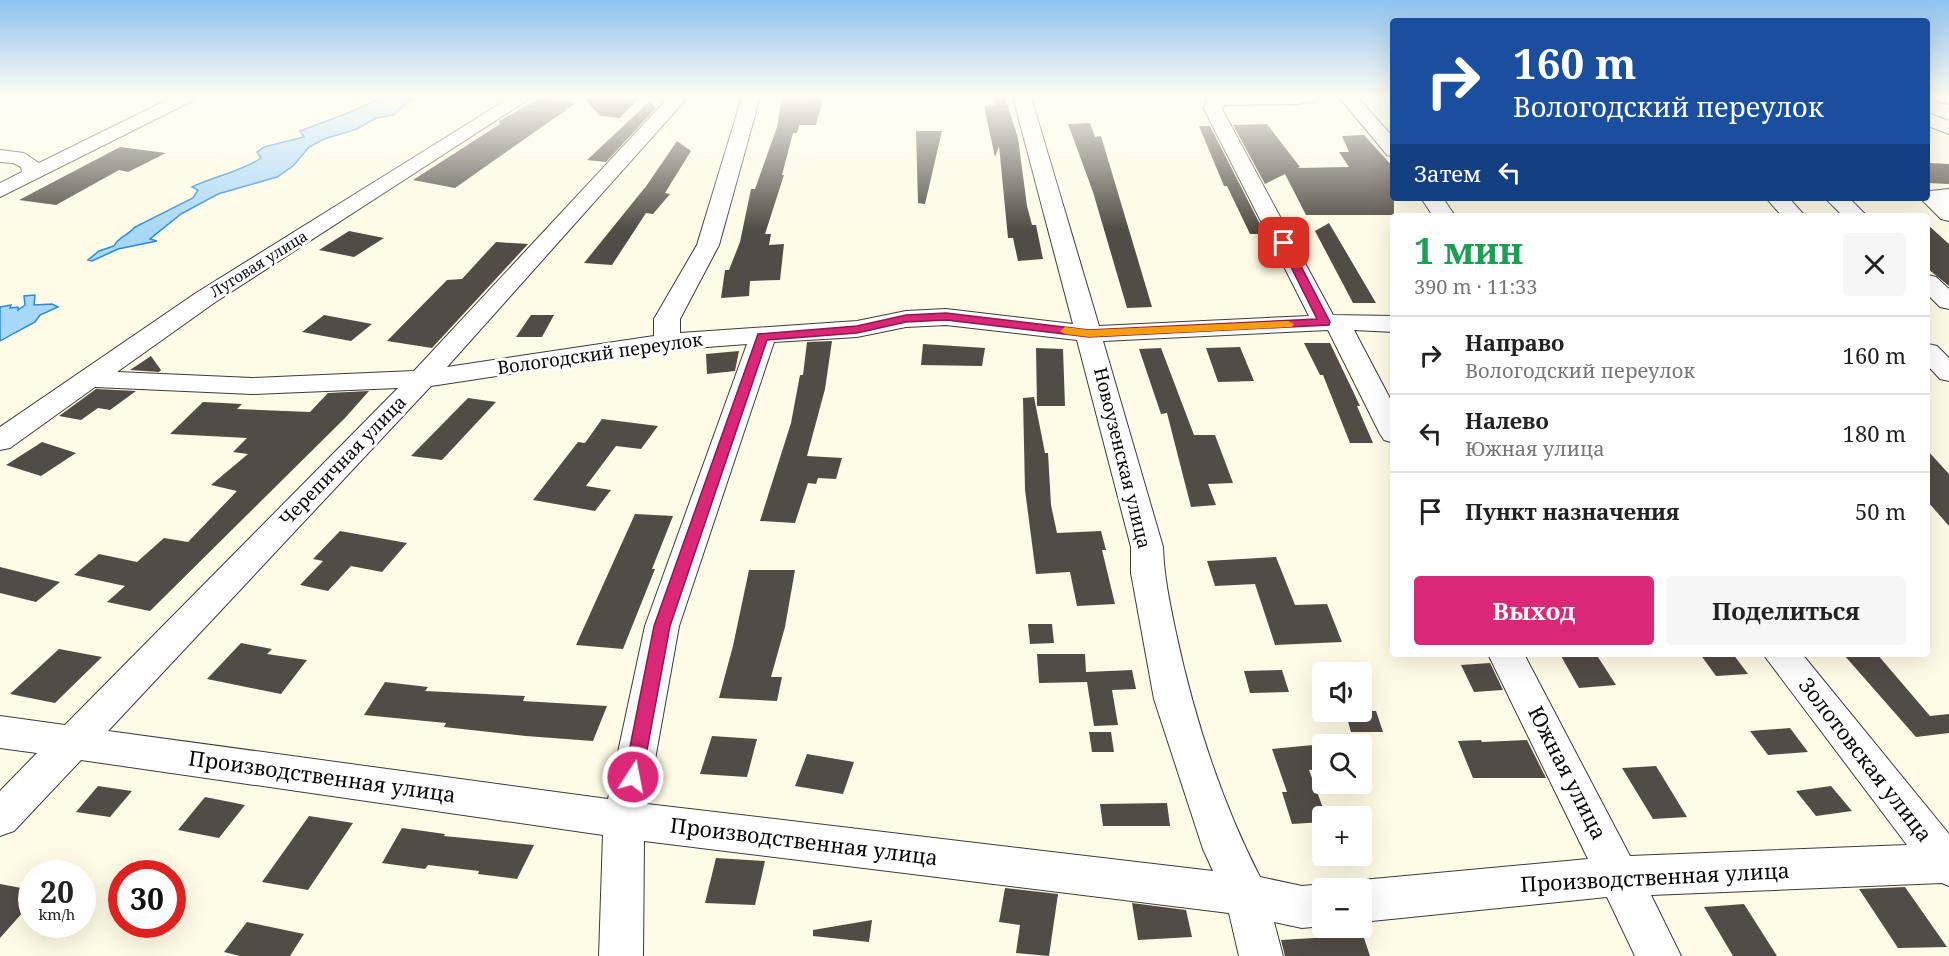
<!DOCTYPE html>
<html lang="ru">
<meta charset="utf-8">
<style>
:root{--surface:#fff;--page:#f6f6f6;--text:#222;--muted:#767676;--line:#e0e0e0;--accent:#db2777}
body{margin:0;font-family:"Noto Serif",serif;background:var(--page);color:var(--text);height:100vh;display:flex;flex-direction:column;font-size:22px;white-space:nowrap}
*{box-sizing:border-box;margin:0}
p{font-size:20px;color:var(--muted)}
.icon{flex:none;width:33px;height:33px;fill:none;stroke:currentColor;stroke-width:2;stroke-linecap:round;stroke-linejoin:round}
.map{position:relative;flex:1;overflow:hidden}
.drawer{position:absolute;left:1390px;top:213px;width:540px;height:444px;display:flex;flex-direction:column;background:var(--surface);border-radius:6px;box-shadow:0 6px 24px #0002}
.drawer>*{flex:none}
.guide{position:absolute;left:1390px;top:18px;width:540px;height:183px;border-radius:6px;box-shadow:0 6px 24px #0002;background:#1a4fa0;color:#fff;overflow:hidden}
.buttons{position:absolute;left:1312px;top:662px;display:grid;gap:12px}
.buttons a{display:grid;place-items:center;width:60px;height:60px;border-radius:6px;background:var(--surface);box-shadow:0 6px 24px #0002;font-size:30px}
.speed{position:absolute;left:18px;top:860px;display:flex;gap:12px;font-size:30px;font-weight:700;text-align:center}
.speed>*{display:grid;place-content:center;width:78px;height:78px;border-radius:50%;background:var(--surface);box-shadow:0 6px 24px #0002;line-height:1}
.speed small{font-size:15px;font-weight:400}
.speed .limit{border:9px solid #d22;background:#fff;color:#111}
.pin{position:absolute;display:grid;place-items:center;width:51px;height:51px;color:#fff;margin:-26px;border-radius:12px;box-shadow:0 3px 9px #0006}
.me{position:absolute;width:66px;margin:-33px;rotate:11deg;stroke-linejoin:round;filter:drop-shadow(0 0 4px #0008)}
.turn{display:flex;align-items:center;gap:21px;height:126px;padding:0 24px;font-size:27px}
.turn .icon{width:78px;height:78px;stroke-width:2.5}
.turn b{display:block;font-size:42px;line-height:51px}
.then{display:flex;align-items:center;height:57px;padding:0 24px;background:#0003;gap:12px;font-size:22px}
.round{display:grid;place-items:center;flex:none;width:63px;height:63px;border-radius:6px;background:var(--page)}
.headline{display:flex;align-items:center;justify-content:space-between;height:102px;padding:0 24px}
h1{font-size:36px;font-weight:700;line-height:45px;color:#1e9e55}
.button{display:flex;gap:12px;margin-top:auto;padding:12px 24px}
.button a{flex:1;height:69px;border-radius:6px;background:var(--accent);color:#fff;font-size:24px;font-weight:700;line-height:69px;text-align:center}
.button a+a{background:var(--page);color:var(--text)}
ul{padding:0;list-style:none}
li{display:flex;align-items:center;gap:18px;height:78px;padding:0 24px;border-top:2px solid var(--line)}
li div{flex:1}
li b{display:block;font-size:22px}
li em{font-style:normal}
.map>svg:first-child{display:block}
.water{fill:#a8d8f9;stroke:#2b8ad4;stroke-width:1.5}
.building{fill:#534b45}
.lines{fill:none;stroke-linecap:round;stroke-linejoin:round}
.minor-casing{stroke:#3c3c3c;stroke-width:2}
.minor{fill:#fff;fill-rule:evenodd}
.route{fill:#db2777;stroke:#8e194d;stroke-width:1.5}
.slow{fill:#f59e0b}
.labels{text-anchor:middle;stroke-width:6;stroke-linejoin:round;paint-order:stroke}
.far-street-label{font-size:15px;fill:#090909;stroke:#fff}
.street-label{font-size:18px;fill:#090909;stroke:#fff}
.near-street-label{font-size:21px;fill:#090909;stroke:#fff}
</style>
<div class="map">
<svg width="1949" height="956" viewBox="0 0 1949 956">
<rect width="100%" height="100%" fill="#fffbe6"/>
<g class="water">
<path d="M 382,97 L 421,97 L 412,99 L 393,115 L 376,118 L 357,129 L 324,139 L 309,147 L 293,166 L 277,177 L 218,194 L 181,214 L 150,239 L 157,241 L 118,249 L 92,261 L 88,260 L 99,251 L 114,246 C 119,236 129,235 135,227 L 193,198 L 198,190 L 192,187 C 214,176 241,172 261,158 L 257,152 L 264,147 L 304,137 L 300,131 C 328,120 356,112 382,97 Z"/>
<path d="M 35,295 L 34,305 L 52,304 L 58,307 L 40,315 L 35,322 L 0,341 L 0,307 L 11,305 L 10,308 L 18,307 L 18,310 L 25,305 L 24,296 Z"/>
</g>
<g class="building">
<path d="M 583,97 L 640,97 L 620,118 L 600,116 Z"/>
<path d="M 782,97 L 799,97 L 799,100 L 823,98 L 816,125 L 799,125 L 797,133 L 793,133 L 782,175 L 784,175 L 765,234 L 771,234 L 769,245 L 784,244 L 780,280 L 750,281 L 749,296 L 721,298 L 725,270 L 729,270 L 740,242 L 751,189 L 755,189 L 777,127 Z"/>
<path d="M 1005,97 L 1018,138 L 1027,206 L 1032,225 L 1036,225 L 1043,259 L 1018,261 L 1013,238 L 1008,238 L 999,146 L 995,157 L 984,106 L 995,105 L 995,98 Z"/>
<path d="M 540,98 L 576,103 L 455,188 L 413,180 L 500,124 L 499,121 Z"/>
<path d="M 650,101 L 656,108 L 606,162 L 587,160 Z"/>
<path d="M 1090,123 L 1095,137 L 1101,136 L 1152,307 L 1127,308 L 1093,192 L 1068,124 Z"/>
<path d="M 1267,124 L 1300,167 L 1297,168 L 1349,167 L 1339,152 L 1349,152 L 1342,136 L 1364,135 L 1394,168 L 1394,215 L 1306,215 L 1285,174 L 1265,184 L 1233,125 Z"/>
<path d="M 1199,126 L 1210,126 L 1265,234 L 1250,234 L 1227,186 L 1224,186 Z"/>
<path d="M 916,131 L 942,131 L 925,204 L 918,203 Z"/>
<path d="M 677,141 L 691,151 L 665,193 L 670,194 L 653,214 L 646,213 L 612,265 L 584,263 L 647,185 Z"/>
<path d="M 120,147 L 166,153 L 128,172 L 119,170 L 56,205 L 19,200 Z"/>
<path d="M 1928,163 L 1949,164 L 1949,184 L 1928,183 Z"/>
<path d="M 1329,223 L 1376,303 L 1353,303 L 1315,231 Z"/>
<path d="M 1928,225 L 1949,244 L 1949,286 L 1928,269 Z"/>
<path d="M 349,231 L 384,238 L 354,257 L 319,250 Z"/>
<path d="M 496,242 L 528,244 L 432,348 L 387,341 L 447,280 L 462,279 Z"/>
<path d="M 324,315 L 372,324 L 351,341 L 302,332 Z"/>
<path d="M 531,315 L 554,315 L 542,337 L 516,337 Z"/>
<path d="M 832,341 L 825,389 L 807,456 L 842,458 L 836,479 L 818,478 L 816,484 L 808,483 L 795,523 L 760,521 L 791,423 L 800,375 L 803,375 L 807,342 Z"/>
<path d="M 1304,343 L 1330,343 L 1360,406 L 1357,406 L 1373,443 L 1350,443 L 1323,375 L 1320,375 Z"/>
<path d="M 923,344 L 985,348 L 982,366 L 921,365 Z"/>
<path d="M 1240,347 L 1254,381 L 1218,382 L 1206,348 Z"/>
<path d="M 1036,348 L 1063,349 L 1065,406 L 1037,406 Z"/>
<path d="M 1161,348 L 1194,435 L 1215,435 L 1233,483 L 1208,484 L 1216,505 L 1191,507 L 1167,413 L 1161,414 L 1139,349 Z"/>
<path d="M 739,351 L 735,371 L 707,374 L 706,354 Z"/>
<path d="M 151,356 L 161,370 L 159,372 L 130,370 Z"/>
<path d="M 96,389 L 136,391 L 110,410 L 98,408 L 81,420 L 59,416 Z"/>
<path d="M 369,391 L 345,418 L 150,611 L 107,602 L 125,586 L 74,575 L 99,554 L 137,562 L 164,538 L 188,542 L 237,491 L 211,485 L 248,454 L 233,452 L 247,438 L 170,434 L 203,402 L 242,404 L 237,409 L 310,412 L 328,393 Z"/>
<path d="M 1034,397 L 1045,453 L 1048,453 L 1051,505 L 1057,533 L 1101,531 L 1106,550 L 1102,550 L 1115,604 L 1077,606 L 1070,572 L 1036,574 L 1025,490 L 1023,398 Z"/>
<path d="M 468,398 L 496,402 L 442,460 L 411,456 Z"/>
<path d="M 602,419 L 658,426 L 641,449 L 616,446 L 586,486 L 611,490 L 595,511 L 533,500 L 578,442 L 585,443 Z"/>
<path d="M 42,442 L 76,453 L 41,476 L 6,465 Z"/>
<path d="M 1928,451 L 1949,474 L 1949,526 L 1928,502 Z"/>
<path d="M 635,514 L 673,516 L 652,569 L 655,569 L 623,649 L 576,645 Z"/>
<path d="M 340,531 L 407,543 L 382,572 L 351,566 L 328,591 L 300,585 L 323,561 L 313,559 Z"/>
<path d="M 1276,557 L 1295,605 L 1327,604 L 1342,642 L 1275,645 L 1255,584 L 1215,586 L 1207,561 Z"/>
<path d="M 0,567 L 60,582 L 36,602 L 0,593 Z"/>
<path d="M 749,570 L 795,570 L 785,627 L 771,677 L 782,677 L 777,701 L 719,698 L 733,646 Z"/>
<path d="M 1028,624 L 1052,624 L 1054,643 L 1030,644 Z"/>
<path d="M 241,643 L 272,649 L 267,654 L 307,660 L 281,694 L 207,679 Z"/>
<path d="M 59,649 L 102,657 L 55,703 L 10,694 Z"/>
<path d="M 1037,654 L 1085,654 L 1086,672 L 1132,670 L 1136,689 L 1112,690 L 1118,725 L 1094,726 L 1087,682 L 1039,683 Z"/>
<path d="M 1596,654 L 1616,685 L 1579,688 L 1561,656 Z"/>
<path d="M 1700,654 L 1733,654 L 1748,674 L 1716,676 Z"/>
<path d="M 1877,654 L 1930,716 L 1949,714 L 1949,733 L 1916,737 L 1844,655 Z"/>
<path d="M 1490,663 L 1503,690 L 1474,692 L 1461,665 Z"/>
<path d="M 1282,670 L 1289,692 L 1250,693 L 1244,671 Z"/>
<path d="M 385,682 L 428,687 L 425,691 L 525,696 L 523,701 L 607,706 L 593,741 L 526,736 L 444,727 L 446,723 L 364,715 Z"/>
<path d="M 1345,711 L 1376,711 L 1383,732 L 1351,732 Z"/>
<path d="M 1790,728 L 1808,752 L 1768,755 L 1750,731 Z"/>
<path d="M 1089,732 L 1111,732 L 1114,752 L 1092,752 Z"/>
<path d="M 712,736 L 757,739 L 747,777 L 700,774 Z"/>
<path d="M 1481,740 L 1482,742 L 1527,740 L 1546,778 L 1473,778 L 1458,741 Z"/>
<path d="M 1323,744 L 1323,769 L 1309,770 L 1323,808 L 1323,822 L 1292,824 L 1282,792 L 1287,792 L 1272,749 Z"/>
<path d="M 807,754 L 854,762 L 843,794 L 795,786 Z"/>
<path d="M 1656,766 L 1687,817 L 1653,819 L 1622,768 Z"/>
<path d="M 98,786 L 132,791 L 110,817 L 76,812 Z"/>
<path d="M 1831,786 L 1852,811 L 1816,816 L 1796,791 Z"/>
<path d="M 205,797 L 245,805 L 219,838 L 178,830 Z"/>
<path d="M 1167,803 L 1170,826 L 1103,826 L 1100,804 Z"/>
<path d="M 309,816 L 353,823 L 308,890 L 262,882 Z"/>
<path d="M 402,828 L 445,834 L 444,836 L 534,845 L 517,879 L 478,874 L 479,871 L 428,865 L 425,869 L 382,863 Z"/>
<path d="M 716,858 L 765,861 L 755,905 L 705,903 Z"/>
<path d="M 0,884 L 32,890 L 32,902 L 0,938 Z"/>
<path d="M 1905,887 L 1947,947 L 1898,948 L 1859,889 Z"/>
<path d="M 1005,888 L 1058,894 L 1049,956 L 1016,953 L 1020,925 L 999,922 Z"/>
<path d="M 1132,903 L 1186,910 L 1192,937 L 1138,940 Z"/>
<path d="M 1744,904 L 1777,956 L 1733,956 L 1704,907 Z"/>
<path d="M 872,920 L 869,942 L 813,936 L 813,930 Z"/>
<path d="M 247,922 L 304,934 L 290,956 L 240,956 L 224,952 Z"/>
<path d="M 1363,935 L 1370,956 L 1285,956 L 1281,940 Z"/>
</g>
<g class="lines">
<g class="minor-casing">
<g id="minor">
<path d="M 173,97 L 195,97 L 192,101 L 0,197 L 0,183 L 22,172 L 21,167 L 13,163 L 0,162 L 0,150 L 24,153 L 39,163 Z"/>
<path d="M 511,97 L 532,97 L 214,303 L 117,372 L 252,378 L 414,371 L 669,97 L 688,97 L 447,367 L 654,336 L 654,319 L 697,245 L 742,97 L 760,97 L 719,245 L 680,319 L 680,333 L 857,321 L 906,311 L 946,309 L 1073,324 L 1013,97 L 1031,97 L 1099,326 L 1309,316 L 1204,109 L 1207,99 L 1217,97 L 1318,97 L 1315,101 L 1298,104 L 1225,105 L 1222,109 L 1333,315 L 1394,316 L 1394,332 L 1354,330 L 1394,406 L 1394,443 L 1384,440 L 1380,434 L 1328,330 L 1103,341 L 1163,547 C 1164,577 1170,604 1176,633 C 1194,717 1221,801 1260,877 L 1302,886 L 1323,884 L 1333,888 L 1323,888 L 1323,926 L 1302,928 L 1274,922 L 1283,956 L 1239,956 L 1229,913 L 644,841 L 643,956 L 599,956 L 603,835 L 81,760 L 14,831 L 0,836 L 0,791 L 37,753 L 0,748 L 0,716 L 65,725 L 398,388 L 252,394 L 95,387 L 10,448 L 0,450 L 0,427 L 196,293 ZM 946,325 L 1077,340 L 1131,547 L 1131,573 L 1154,699 L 1203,849 L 1213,871 L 647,804 L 679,626 L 774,342 L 857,337 L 906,327 ZM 747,344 L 645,626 L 608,799 L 108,731 L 431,386 L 667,350 Z"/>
<path d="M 1339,97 L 1357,97 L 1394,138 L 1394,157 L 1387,155 Z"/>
<path d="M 1933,97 L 1949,97 L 1949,104 L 1936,101 Z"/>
<path d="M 1928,113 L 1949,121 L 1949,134 L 1928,126 Z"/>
<path d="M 1949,189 L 1949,221 L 1941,219 L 1923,201 L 1930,191 Z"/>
<path d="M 1421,198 L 1443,198 L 1455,216 L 1433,216 Z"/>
<path d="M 1766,198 L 1789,198 L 1805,216 L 1782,216 Z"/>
<path d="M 1825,198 L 1849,198 L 1867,216 L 1843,216 Z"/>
<path d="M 1928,275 L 1936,277 L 1949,289 L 1949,309 L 1940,307 L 1928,295 Z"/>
<path d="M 1928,344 L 1937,346 L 1949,358 L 1949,381 L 1940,379 L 1928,366 Z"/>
<path d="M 1488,654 L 1524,654 L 1630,856 L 1907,845 L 1763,654 L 1802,654 L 1949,834 L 1949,886 L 1942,883 L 1651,895 L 1681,956 L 1635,956 L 1607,897 L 1362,922 L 1362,888 L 1346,888 L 1362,880 L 1588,859 Z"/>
</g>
</g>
<use href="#minor" class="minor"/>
</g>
<linearGradient id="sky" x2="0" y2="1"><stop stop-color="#8ec2ef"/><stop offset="0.42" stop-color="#fffdf4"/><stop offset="1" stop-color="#fffdf4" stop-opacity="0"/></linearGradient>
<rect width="1949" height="230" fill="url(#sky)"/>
<path class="route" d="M 1284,240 L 1289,243 L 1330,322 L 1329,325 L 1089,337 L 946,320 L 906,322 L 857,333 L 767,340 L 670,626 L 642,777 L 639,783 L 633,785 L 626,783 L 624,777 L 654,626 L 758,334 L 857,326 L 906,315 L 946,313 L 1089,330 L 1317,319 L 1279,243 Z"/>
<path class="slow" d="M 1288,321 L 1294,324 L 1292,327 L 1089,337 L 1065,334 L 1060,331 L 1065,327 L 1089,330 Z"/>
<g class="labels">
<g class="far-street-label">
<text transform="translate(259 264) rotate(-32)" y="5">Луговая улица</text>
</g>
<g class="street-label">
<text transform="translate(600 354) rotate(-8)" y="6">Вологодский переулок</text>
<text transform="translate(1122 458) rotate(76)" y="6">Новоузенская улица</text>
<text transform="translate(343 461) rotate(-46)" y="6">Черепичная улица</text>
</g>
<g class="near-street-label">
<text transform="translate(1865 760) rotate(52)" y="7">Золотовская улица</text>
<text transform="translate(1567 773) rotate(63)" y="7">Южная улица</text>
<text transform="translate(322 777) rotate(8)" y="7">Производственная улица</text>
<text transform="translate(804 842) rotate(7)" y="7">Производственная улица</text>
<text transform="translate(1655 878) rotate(-3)" y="7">Производственная улица</text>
</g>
</g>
</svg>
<div class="buttons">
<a><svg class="icon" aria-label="sound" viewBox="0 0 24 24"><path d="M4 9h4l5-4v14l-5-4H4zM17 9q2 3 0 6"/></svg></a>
<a><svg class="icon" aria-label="search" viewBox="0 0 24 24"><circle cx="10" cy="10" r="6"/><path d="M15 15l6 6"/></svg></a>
<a>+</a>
<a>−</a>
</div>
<div class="speed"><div>20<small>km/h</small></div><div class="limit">30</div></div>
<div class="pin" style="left:1284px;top:243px;background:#d93025"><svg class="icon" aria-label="arrive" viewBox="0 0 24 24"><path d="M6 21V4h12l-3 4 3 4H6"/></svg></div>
<svg class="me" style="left:633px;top:777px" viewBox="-20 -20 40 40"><circle r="17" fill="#db2777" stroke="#fff" stroke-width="3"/><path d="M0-11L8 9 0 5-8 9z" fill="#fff"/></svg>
<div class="guide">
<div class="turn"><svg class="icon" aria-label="right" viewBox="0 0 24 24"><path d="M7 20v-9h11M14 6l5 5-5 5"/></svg><div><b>160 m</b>Вологодский переулок</div></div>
<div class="then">Затем<svg class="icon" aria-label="left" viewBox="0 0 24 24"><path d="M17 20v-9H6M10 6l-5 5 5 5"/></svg></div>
</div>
<section class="drawer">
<div class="headline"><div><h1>1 мин</h1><p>390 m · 11:33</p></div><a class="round"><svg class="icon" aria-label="close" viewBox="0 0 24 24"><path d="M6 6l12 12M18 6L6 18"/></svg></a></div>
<ul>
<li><svg class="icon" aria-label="right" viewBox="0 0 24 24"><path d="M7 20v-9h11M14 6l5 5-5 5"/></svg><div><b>Направо</b><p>Вологодский переулок</p></div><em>160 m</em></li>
<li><svg class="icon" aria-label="left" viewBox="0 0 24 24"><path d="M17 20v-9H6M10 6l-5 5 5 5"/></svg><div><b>Налево</b><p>Южная улица</p></div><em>180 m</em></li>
<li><svg class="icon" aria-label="arrive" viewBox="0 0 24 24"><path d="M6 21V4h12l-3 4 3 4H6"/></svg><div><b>Пункт назначения</b></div><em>50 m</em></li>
</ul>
<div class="button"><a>Выход</a><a>Поделиться</a></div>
</section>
</div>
